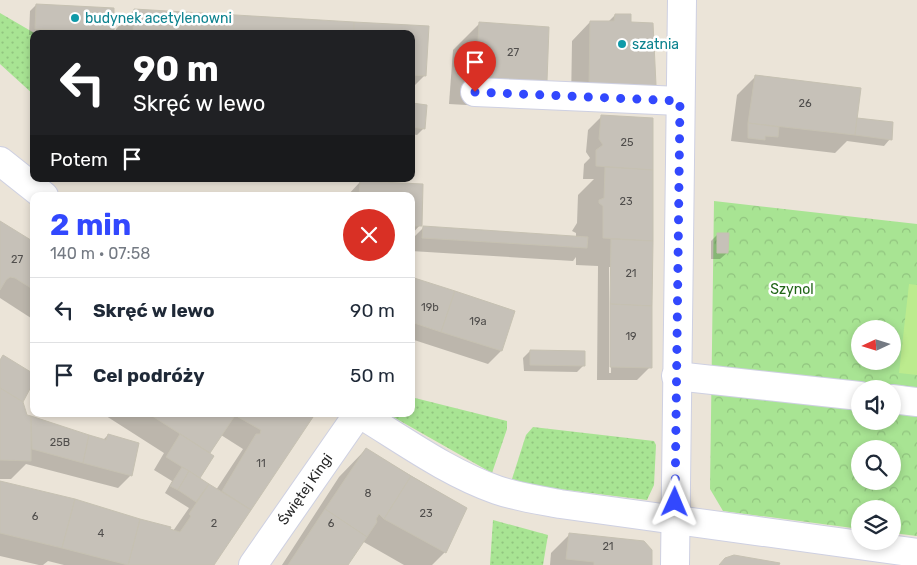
<!DOCTYPE html>
<html lang="pl">
<meta charset="utf-8">
<style>
:root{--surface:#fff;--page:#f6f6f7;--text:#1f2937;--muted:#747a83;--line:#e0e1e3;--accent:#3248fe}
body{margin:0;font-family:Rubik,sans-serif;background:var(--page);color:var(--text);height:100vh;display:flex;flex-direction:column;font-size:19px;white-space:nowrap}
*{box-sizing:border-box;margin:0}
p{font-size:16px;color:var(--muted)}
.icon{flex:none;width:28px;height:28px;fill:none;stroke:currentColor;stroke-width:2;stroke-linecap:round;stroke-linejoin:round}
.map{position:relative;flex:1;overflow:hidden}
.drawer{position:absolute;left:30px;top:192px;width:385px;height:225px;display:flex;flex-direction:column;background:var(--surface);border-radius:10px;box-shadow:0 2px 8px #0003}
.drawer>*{flex:none}
.banner{position:absolute;left:30px;top:30px;width:385px;height:152px;border-radius:10px;box-shadow:0 2px 8px #0003;background:#202124;color:#fff;overflow:hidden}
.needle{width:32px;rotate:266deg}
.controls{position:absolute;left:851px;top:320px;display:grid;gap:10px}
.controls a{display:grid;place-items:center;width:50px;height:50px;border-radius:50%;background:var(--surface);box-shadow:0 2px 8px #0003;font-size:25px}
.pin{position:absolute;display:grid;place-items:center;width:42px;height:42px;color:#fff;margin:-51px -21px;border-radius:50% 50% 50% 0;rotate:-45deg;box-shadow:0 0 5px #0007}
.pin .icon{rotate:45deg}
.me{position:absolute;width:55px;margin:-28px;rotate:1deg;stroke-linejoin:round;filter:drop-shadow(0 0 4px #0008)}
.turn{display:flex;align-items:center;gap:18px;height:105px;padding:0 20px;font-size:22px}
.turn .icon{width:65px;height:65px;stroke-width:2.5}
.turn b{display:block;font-size:35px;line-height:42px}
.then{display:flex;align-items:center;height:48px;padding:0 20px;background:#0003;gap:10px;font-size:19px}
.round{display:grid;place-items:center;flex:none;width:52px;height:52px;border-radius:26px;background:var(--page)}
.head{display:flex;align-items:center;justify-content:space-between;height:85px;padding:0 20px}
h1{font-size:30px;font-weight:700;line-height:38px;color:var(--accent)}
ul{padding:0;list-style:none}
li{display:flex;align-items:center;gap:15px;height:65px;padding:0 20px;border-top:1px solid var(--line)}
li div{flex:1}
li b{display:block;font-size:19px}
li em{font-style:normal}
.map>svg:first-child{display:block}
.grass{fill:url(#grass-dots)}
.park{fill:url(#park-crowns);fill-rule:evenodd}
.pitch{fill:#bceb8e}
.shadow{fill:#0003;fill-rule:evenodd}
.building{fill:#c6c1b8;stroke:#c6c1b2}
.lines{fill:none;stroke-linecap:round;stroke-linejoin:round}
.minor-casing{stroke:#ced0e2;stroke-width:30}
.minor{stroke:#fff;stroke-width:28}
.route{stroke:#3248fe;stroke-width:9;stroke-dasharray:0 16.2}
.culture-dot{fill:#0f9aa8;stroke:#fff;stroke-width:2}
.labels{text-anchor:middle;stroke-width:5;stroke-linejoin:round;paint-order:stroke}
.number-label{font-size:11px;fill:#504e4c}
.culture-label{font-size:14px;fill:#0d838f;stroke:#fff;text-anchor:start}
.park-label{font-size:14px;fill:#216517;stroke:#fff}
.street-label{font-size:14px;fill:#282828;stroke:#fff}
</style>
<div class="map">
<svg width="917" height="565" viewBox="0 0 917 565">
<defs>
<pattern id="grass-dots" width="8" height="8" patternUnits="userSpaceOnUse" patternTransform="scale(1.25)"><rect width="8" height="8" fill="#a8e493"/><path d="M2 2h.1M6 6h.1" fill="none" stroke="#91c47f" stroke-width="1.8" stroke-linecap="round"/></pattern>
<pattern id="park-crowns" width="20" height="18" patternUnits="userSpaceOnUse" patternTransform="scale(1.25)"><rect width="20" height="18" fill="#a8e493"/><path d="M2 6a3 3 0 1 1 6 0M12 15a3 3 0 1 1 6 0" fill="none" stroke="#91c47f"/></pattern>
</defs>
<rect width="100%" height="100%" fill="#ebe4d8"/>
<g class="grass">
<path d="M 0,13 L 36,34 L 34,34 L 34,95 L 0,64 Z"/>
<path d="M 411,397 L 507,421 L 507,429 L 492,473 L 388,414 L 411,414 Z"/>
<path d="M 533,427 L 654,441 L 656,445 L 654,485 L 647,500 L 534,486 L 512,479 L 526,435 Z"/>
<path d="M 493,520 L 548,535 L 543,565 L 490,565 Z"/>
</g>
<path class="park" d="M 714,201 L 917,224 L 917,536 L 893,533 L 892,509 L 860,509 L 860,529 L 723,511 L 710,489 ZM 860,329 L 892,329 L 892,361 L 860,361 ZM 860,389 L 892,389 L 892,421 L 860,421 ZM 860,449 L 892,449 L 892,481 L 860,481 Z"/>
<path class="pitch" d="M 909,284 L 917,285 L 917,375 L 899,373 Z"/>
<g class="shadow">
<path d="M 36,5 L 112,32 L 29,35 L 30,11 Z"/>
<path d="M 134,10 L 427,27 L 425,75 L 411,89 L 411,34 L 115,34 L 116,29 Z"/>
<path d="M 615,15 L 655,85 L 636,103 L 571,103 L 572,41 L 590,22 L 608,22 Z"/>
<path d="M 480,23 L 545,81 L 518,108 L 449,104 L 453,50 Z"/>
<path d="M 755,77 L 856,119 L 890,139 L 884,146 L 847,141 L 835,153 L 731,141 L 737,95 Z"/>
<path d="M 411,105 L 426,106 L 424,128 L 417,135 L 411,134 Z"/>
<path d="M 601,117 L 652,170 L 650,367 L 637,380 L 597,380 L 598,266 L 576,265 L 576,257 L 573,261 L 411,251 L 411,240 L 424,227 L 576,238 L 576,233 L 572,231 L 577,223 L 578,195 L 594,179 L 583,179 L 584,164 L 590,158 L 586,152 L 588,130 ZM 609,267 L 612,267 L 611,373 L 609,373 Z"/>
<path d="M 360,182 L 422,185 L 420,225 L 411,235 L 411,196 L 347,196 Z"/>
<path d="M 0,222 L 34,243 L 34,320 L 0,298 Z"/>
<path d="M 718,234 L 727,253 L 720,259 L 711,259 L 711,241 Z"/>
<path d="M 411,278 L 501,351 L 488,364 L 411,339 Z"/>
<path d="M 530,351 L 584,365 L 577,372 L 524,371 L 523,358 Z"/>
<path d="M 0,360 L 21,401 L 26,417 L 103,440 L 108,435 L 131,475 L 118,488 L 26,464 L 11,479 L 0,479 Z"/>
<path d="M 103,414 L 313,414 L 212,565 L 64,565 L 48,561 L 43,565 L 39,565 L 0,556 L 0,482 L 173,531 L 189,508 L 165,493 L 172,481 L 154,470 L 164,453 ZM 221,435 L 243,449 L 216,490 L 198,478 L 208,454 Z"/>
<path d="M 366,449 L 466,508 L 445,552 L 432,565 L 404,565 L 362,541 L 346,565 L 282,565 L 339,477 Z"/>
<path d="M 570,534 L 650,565 L 550,565 L 551,553 Z"/>
</g>
<g class="building">
<path d="M 36,4 L 114,8 L 114,33 L 35,29 Z"/>
<path d="M 134,9 L 354,22 L 354,34 L 133,34 Z"/>
<path d="M 615,14 L 631,14 L 631,22 L 653,23 L 656,85 L 589,85 L 590,21 L 614,21 Z"/>
<path d="M 354,22 L 429,26 L 426,76 L 411,75 L 411,34 L 354,34 Z"/>
<path d="M 479,22 L 549,27 L 547,81 L 476,77 Z"/>
<path d="M 755,75 L 861,88 L 855,135 L 748,123 Z"/>
<path d="M 412,103 L 427,105 L 425,129 L 411,127 Z"/>
<path d="M 601,115 L 653,118 L 653,170 L 596,166 L 596,150 L 603,145 L 599,139 Z"/>
<path d="M 857,118 L 893,122 L 892,140 L 855,135 Z"/>
<path d="M 748,123 L 779,127 L 778,137 L 765,136 L 765,140 L 748,138 Z"/>
<path d="M 605,167 L 653,170 L 653,241 L 603,238 L 603,206 L 599,203 L 599,200 L 604,198 Z"/>
<path d="M 360,181 L 423,184 L 422,226 L 411,226 L 411,196 L 359,196 Z"/>
<path d="M 0,221 L 34,242 L 34,290 L 15,278 L 10,277 L 6,280 L 0,290 Z"/>
<path d="M 423,226 L 588,237 L 587,248 L 422,238 Z"/>
<path d="M 717,233 L 729,233 L 728,253 L 717,253 Z"/>
<path d="M 611,239 L 653,241 L 652,306 L 610,304 Z"/>
<path d="M 411,277 L 455,291 L 441,332 L 411,322 Z"/>
<path d="M 455,291 L 515,311 L 502,351 L 441,332 Z"/>
<path d="M 610,304 L 652,306 L 652,368 L 610,367 Z"/>
<path d="M 530,350 L 585,351 L 585,366 L 530,365 Z"/>
<path d="M 3,355 L 34,374 L 34,381 L 23,402 L 0,388 L 0,360 Z"/>
<path d="M 0,388 L 23,402 L 27,415 L 31,416 L 31,461 L 0,460 Z"/>
<path d="M 149,414 L 236,414 L 210,453 Z"/>
<path d="M 240,414 L 315,414 L 251,510 L 222,491 L 256,434 L 260,434 L 261,430 L 238,417 Z"/>
<path d="M 31,416 L 89,435 L 83,463 L 32,449 Z"/>
<path d="M 108,434 L 139,443 L 132,476 L 83,463 L 89,435 L 106,440 Z"/>
<path d="M 180,434 L 214,456 L 200,478 L 166,457 Z"/>
<path d="M 366,448 L 411,476 L 384,519 L 379,514 L 376,519 L 377,522 L 367,537 L 325,509 Z"/>
<path d="M 182,467 L 189,471 L 178,490 L 170,486 Z"/>
<path d="M 189,471 L 209,484 L 196,502 L 178,490 Z"/>
<path d="M 411,476 L 467,508 L 446,553 L 384,519 Z"/>
<path d="M 0,481 L 75,499 L 62,548 L 0,533 Z"/>
<path d="M 209,484 L 251,510 L 214,565 L 128,565 L 140,519 L 171,527 L 170,529 L 180,532 L 191,516 L 189,514 Z"/>
<path d="M 75,499 L 140,519 L 128,565 L 62,548 Z"/>
<path d="M 325,509 L 367,537 L 348,565 L 288,565 Z"/>
<path d="M 569,533 L 644,541 L 652,550 L 652,565 L 594,565 L 594,562 L 566,559 Z"/>
<path d="M 734,555 L 780,563 L 779,565 L 719,565 L 725,558 Z"/>
</g>
<g class="lines">
<g class="minor-casing">
<g id="minor">
<path d="M 475,92 L 680,101"/>
<path d="M 0,161 L 44,196"/>
<path d="M 676,376 L 860,396"/>
<path d="M 892,399 L 917,402"/>
<path d="M 360,414 C 403,440 448,473 497,490 C 517,497 539,500 560,504 L 917,553"/>
<path d="M 253,565 L 358,414"/>
<path d="M 675,565 L 682,0"/>
</g>
</g>
<use href="#minor" class="minor"/>
</g>
<g class="lines">
<path class="route" d="M 475,92 L 680,101 L 675,502"/>
</g>
<g class="culture-dot">
<circle cx="75" cy="18" r="5"/>
<circle cx="622" cy="44" r="5"/>
</g>
<g class="labels">
<g class="number-label">
<text x="513" y="56">27</text>
<text x="805" y="107">26</text>
<text x="627" y="146">25</text>
<text x="626" y="205">23</text>
<text x="17" y="263">27</text>
<text x="631" y="277">21</text>
<text x="430" y="311">19b</text>
<text x="478" y="325">19a</text>
<text x="631" y="340">19</text>
<text x="60" y="446">25B</text>
<text x="261" y="467">11</text>
<text x="368" y="497">8</text>
<text x="426" y="517">23</text>
<text x="35" y="520">6</text>
<text x="214" y="527">2</text>
<text x="331" y="527">6</text>
<text x="101" y="537">4</text>
<text x="608" y="550">21</text>
</g>
<g class="culture-label">
<text x="85" y="23">budynek acetylenowni</text>
<text x="632" y="49">szatnia</text>
</g>
<g class="park-label">
<text x="792" y="294">Szynol</text>
</g>
<g class="street-label">
<text transform="translate(305 489) rotate(-55)" y="5">Świętej Kingi</text>
</g>
</g>
</svg>
<div class="controls">
<a><svg class="needle" viewBox="-14 -14 28 28"><path d="M0-13l5 13h-10z" fill="#e53935"/><path d="M0 13l5-13h-10z" fill="#747a83"/></svg></a>
<a><svg class="icon" aria-label="sound" viewBox="0 0 24 24"><path d="M4 9h4l5-4v14l-5-4H4zM17 9q2 3 0 6"/></svg></a>
<a><svg class="icon" aria-label="search" viewBox="0 0 24 24"><circle cx="10" cy="10" r="6"/><path d="M15 15l6 6"/></svg></a>
<a><svg class="icon" aria-label="layers" viewBox="0 0 24 24"><path d="M12 4l9 5-9 5-9-5zM3 14l9 5 9-5"/></svg></a>
</div>
<div class="pin" style="left:475px;top:92px;background:#d93025"><svg class="icon" aria-label="arrive" viewBox="0 0 24 24"><path d="M6 21V4h12l-3 4 3 4H6"/></svg></div>
<svg class="me" style="left:675px;top:502px" viewBox="-20 -20 40 40"><path d="M0-17L14 15 0 8-14 15z" fill="#3248fe" stroke="#fff" stroke-width="4"/></svg>
<div class="banner">
<div class="turn"><svg class="icon" aria-label="left" viewBox="0 0 24 24"><path d="M17 20v-9H6M10 6l-5 5 5 5"/></svg><div><b>90 m</b>Skręć w lewo</div></div>
<div class="then">Potem<svg class="icon" aria-label="arrive" viewBox="0 0 24 24"><path d="M6 21V4h12l-3 4 3 4H6"/></svg></div>
</div>
<section class="drawer">
<div class="head"><div><h1>2 min</h1><p>140 m · 07:58</p></div><a class="round" style="background:#d93025;color:#fff"><svg class="icon" aria-label="close" viewBox="0 0 24 24"><path d="M6 6l12 12M18 6L6 18"/></svg></a></div>
<ul>
<li><svg class="icon" aria-label="left" viewBox="0 0 24 24"><path d="M17 20v-9H6M10 6l-5 5 5 5"/></svg><div><b>Skręć w lewo</b></div><em>90 m</em></li>
<li><svg class="icon" aria-label="arrive" viewBox="0 0 24 24"><path d="M6 21V4h12l-3 4 3 4H6"/></svg><div><b>Cel podróży</b></div><em>50 m</em></li>
</ul>
</section>
</div>
